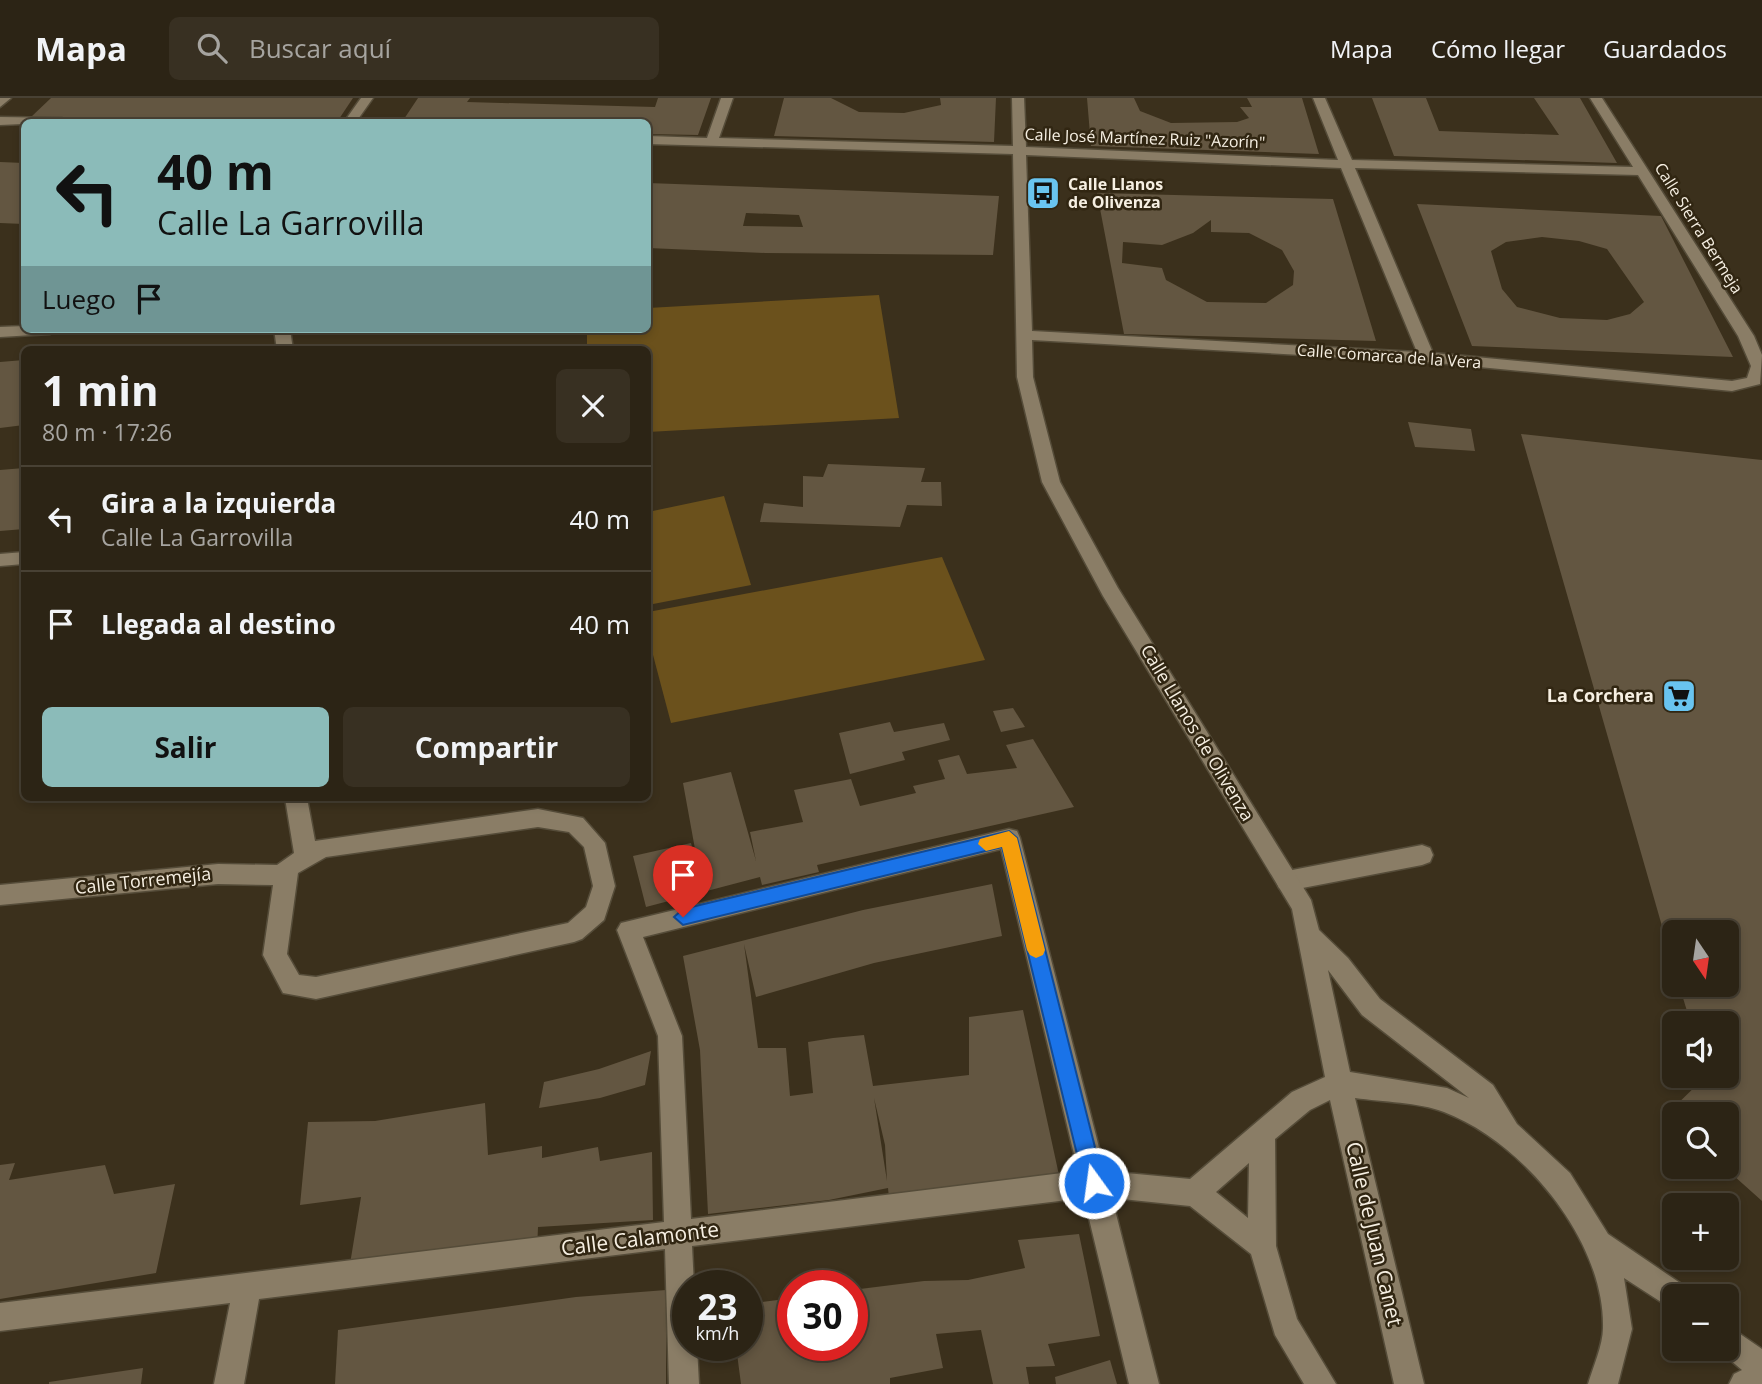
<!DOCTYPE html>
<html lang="es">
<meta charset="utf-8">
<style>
:root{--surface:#2c2415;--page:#383022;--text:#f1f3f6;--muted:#a6a4a0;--line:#484134;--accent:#8bbbb9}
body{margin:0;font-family:"Open Sans",sans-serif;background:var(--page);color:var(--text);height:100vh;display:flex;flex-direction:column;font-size:26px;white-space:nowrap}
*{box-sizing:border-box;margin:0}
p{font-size:23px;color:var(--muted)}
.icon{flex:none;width:38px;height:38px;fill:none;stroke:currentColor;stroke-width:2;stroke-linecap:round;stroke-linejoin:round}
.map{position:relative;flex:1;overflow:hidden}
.drawer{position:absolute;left:21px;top:248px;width:630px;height:455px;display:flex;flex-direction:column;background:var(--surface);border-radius:10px;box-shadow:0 4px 10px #0003,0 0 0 2px var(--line)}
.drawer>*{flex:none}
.banner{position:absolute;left:21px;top:21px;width:630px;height:214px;border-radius:10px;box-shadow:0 4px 10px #0003,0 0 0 2px var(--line);background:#8bbbb9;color:#111;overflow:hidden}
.needle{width:46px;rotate:167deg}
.buttons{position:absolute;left:1662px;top:822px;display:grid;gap:14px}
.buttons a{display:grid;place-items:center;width:77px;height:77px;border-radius:10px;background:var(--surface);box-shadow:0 4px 10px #0003,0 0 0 2px var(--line);font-size:35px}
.speed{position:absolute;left:672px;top:1172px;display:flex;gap:14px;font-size:35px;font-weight:700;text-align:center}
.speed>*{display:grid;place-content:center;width:91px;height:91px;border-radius:50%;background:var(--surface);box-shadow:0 4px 10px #0003,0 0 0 2px var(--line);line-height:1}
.speed small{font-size:18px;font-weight:400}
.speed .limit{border:10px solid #d22;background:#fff;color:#111}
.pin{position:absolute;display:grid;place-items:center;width:60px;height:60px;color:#fff;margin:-72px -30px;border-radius:50% 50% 50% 0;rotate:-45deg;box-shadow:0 0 7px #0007}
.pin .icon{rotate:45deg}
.me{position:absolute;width:77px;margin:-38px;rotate:346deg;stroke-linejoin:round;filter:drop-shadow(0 0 5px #0008)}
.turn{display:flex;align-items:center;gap:24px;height:147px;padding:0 21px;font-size:32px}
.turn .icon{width:91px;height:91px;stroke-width:2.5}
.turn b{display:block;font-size:49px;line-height:60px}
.then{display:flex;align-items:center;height:66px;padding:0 21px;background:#0003;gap:14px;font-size:26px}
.round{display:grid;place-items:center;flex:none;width:74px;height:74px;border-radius:10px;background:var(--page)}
.headline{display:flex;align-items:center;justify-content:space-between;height:119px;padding:0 21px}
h1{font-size:42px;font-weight:700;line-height:52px}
.action{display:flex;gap:14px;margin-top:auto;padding:14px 21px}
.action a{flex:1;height:80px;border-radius:10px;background:var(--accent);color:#111;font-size:28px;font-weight:700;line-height:80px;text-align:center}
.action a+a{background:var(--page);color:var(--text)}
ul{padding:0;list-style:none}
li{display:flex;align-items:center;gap:21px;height:105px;padding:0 21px;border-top:2px solid var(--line)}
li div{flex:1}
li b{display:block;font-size:26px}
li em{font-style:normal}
header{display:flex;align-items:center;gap:42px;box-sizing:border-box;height:98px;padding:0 35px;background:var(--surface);border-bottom:2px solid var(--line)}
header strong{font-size:33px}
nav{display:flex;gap:38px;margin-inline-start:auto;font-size:24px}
.search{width:490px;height:63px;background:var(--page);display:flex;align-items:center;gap:18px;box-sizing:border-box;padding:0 24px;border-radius:10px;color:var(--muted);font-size:26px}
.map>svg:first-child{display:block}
.green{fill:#6b511c}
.building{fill:#635641;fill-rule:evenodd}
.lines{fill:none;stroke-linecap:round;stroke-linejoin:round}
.lane-casing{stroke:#554c39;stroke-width:3}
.street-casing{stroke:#554c39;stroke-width:3}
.lane{fill:#8a7d66;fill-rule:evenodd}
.street{fill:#8a7d66;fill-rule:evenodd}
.route{fill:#1a73e8;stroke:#114b97;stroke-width:2}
.slow{fill:#f59e0b}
.labels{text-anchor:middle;stroke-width:5;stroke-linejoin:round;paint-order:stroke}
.far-street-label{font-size:16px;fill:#f6efe2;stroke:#312612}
.far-poi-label{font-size:16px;font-weight:bold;fill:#f6efe2;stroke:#312612;text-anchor:start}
.poi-label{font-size:18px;font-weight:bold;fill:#f6efe2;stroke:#312612;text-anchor:end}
.street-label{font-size:18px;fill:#f6efe2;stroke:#312612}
.near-street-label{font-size:21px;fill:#f6efe2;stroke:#312612}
</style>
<header>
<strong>Mapa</strong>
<div class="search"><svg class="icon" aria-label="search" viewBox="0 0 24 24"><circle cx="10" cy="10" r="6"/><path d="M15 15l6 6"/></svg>Buscar aquí</div>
<nav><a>Mapa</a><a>Cómo llegar</a><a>Guardados</a></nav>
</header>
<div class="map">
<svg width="1762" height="1286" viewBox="0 0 1762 1286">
<rect width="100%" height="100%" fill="#3b301c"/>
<g class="green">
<path d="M 879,197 L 899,320 L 648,334 L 648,252 L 587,252 L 587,231 L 648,231 L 648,210 Z"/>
<path d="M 724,398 L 751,487 L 648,507 L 648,414 Z"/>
<path d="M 942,459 L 985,562 L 671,625 L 648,538 L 648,514 Z"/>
</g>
<g class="building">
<path d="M 51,0 L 353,0 L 337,24 L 31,19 Z"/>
<path d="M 418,0 L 470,0 L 467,4 L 655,9 L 658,0 L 711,0 L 698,37 L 648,36 L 648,24 L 402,24 Z"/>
<path d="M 784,0 L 831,0 L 859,14 L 904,15 L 941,7 L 940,0 L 996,0 L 994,44 L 774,38 Z"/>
<path d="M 1087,0 L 1134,0 L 1140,13 L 1171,25 L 1237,24 L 1249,20 L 1240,9 L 1252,9 L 1247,0 L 1302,0 L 1319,56 L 1091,48 Z"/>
<path d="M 1372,0 L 1426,0 L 1439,33 L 1559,37 L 1534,0 L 1580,0 L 1617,65 L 1394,58 Z"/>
<path d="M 0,64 L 24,65 L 24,126 L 0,125 Z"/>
<path d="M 648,85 L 999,98 L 993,157 L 765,155 L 648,150 ZM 746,115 L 799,117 L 803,129 L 743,128 Z"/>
<path d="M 1097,95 L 1333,101 L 1376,243 L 1124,236 ZM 1211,122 L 1211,134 L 1249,135 L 1282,152 L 1294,173 L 1293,187 L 1266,205 L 1207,204 L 1166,182 L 1162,170 L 1122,165 L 1123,144 L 1162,147 L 1193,135 Z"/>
<path d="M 1417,106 L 1661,118 L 1733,259 L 1472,248 ZM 1542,139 L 1579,143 L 1607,151 L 1644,204 L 1630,216 L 1607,222 L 1560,220 L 1517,209 L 1502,191 L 1491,153 L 1506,144 Z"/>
<path d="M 24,262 L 24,327 L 0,330 L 0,264 Z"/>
<path d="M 1408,324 L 1471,331 L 1475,353 L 1415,349 Z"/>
<path d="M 1521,336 L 1762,362 L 1762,1103 L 1724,1069 L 1727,1069 L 1727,1017 L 1675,1017 L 1675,1026 L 1665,1018 L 1706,978 L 1727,978 L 1727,926 L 1691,926 L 1679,887 L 1727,887 L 1727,835 L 1675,835 L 1674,870 Z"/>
<path d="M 828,366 L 925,370 L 921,384 L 941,384 L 942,408 L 907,407 L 900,429 L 760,424 L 764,405 L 803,409 L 803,378 L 823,379 Z"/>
<path d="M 24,370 L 24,431 L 0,433 L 0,372 Z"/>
<path d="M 1013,610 L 1025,629 L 1001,634 L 993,613 Z"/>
<path d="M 890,624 L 894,634 L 944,625 L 950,642 L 902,654 L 905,662 L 850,676 L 839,635 Z"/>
<path d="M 1033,641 L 1074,709 L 817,767 L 819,774 L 762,787 L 760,779 L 646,809 L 633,758 L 691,745 L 701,784 L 683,685 L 731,674 L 756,763 L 750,734 L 803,724 L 794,692 L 851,681 L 860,708 L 916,695 L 913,688 L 945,681 L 938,662 L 959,657 L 967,676 L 1017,670 L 1006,647 Z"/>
<path d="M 992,786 L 1002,838 L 874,865 L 756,899 L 744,846 L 758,950 L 786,950 L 790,998 L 813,995 L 808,944 L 833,940 L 864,937 L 873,988 L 969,977 L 969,919 L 1023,912 L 1059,1077 L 889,1100 L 888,1090 L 829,1102 L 708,1116 L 700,952 L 683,858 L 863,812 ZM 874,1000 L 885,1047 L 887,1083 Z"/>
<path d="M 651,953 L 645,987 L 600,1000 L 539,1010 L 544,984 L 599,971 Z"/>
<path d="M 485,1005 L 488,1057 L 542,1048 L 542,1060 L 598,1049 L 600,1063 L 652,1054 L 653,1122 L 538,1129 L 537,1153 L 350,1166 L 361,1099 L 300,1107 L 308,1024 L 375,1023 Z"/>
<path d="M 15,1065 L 9,1082 L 105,1067 L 114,1096 L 175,1086 L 156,1175 L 0,1201 L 0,1067 Z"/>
<path d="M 1079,1136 L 1100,1238 L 1048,1246 L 1055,1268 L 1026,1269 L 1029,1286 L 993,1286 L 981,1232 L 936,1236 L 943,1270 L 890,1280 L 890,1286 L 741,1286 L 736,1248 L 747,1248 L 747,1206 L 793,1200 L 793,1248 L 852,1248 L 852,1192 L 924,1183 L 968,1182 L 1025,1170 L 1018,1142 Z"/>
<path d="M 666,1192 L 666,1286 L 335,1286 L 338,1232 L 576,1199 Z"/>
<path d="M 1110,1262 L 1117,1286 L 1056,1286 L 1055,1279 Z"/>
<path d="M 143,1270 L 141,1286 L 49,1286 L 49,1284 Z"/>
</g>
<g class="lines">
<g class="lane-casing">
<path id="lane" d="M 1422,747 L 1430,750 L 1433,757 L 1430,764 L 1422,767 L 1287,793 L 1279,790 L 1276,783 L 1279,776 L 1287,773 Z"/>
</g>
<g class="street-casing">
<g id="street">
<path d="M 0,0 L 11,0 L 0,9 Z"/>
<path d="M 361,0 L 373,0 L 356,24 L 344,24 Z"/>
<path d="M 721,0 L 733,0 L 719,40 L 1013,48 L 1012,0 L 1024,0 L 1026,49 L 1338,62 L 1313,0 L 1325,0 L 1352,62 L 1633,69 L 1590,0 L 1602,0 L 1754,238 L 1762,257 L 1760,286 L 1732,293 L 1427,264 L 1032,242 L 1033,279 L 1060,384 L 1118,490 L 1311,802 L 1319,832 L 1348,860 L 1380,901 L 1493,987 L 1517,1026 L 1570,1075 L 1608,1136 L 1686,1189 L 1690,1199 L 1675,1199 L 1675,1213 L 1624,1180 L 1632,1231 L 1618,1286 L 1588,1286 C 1593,1269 1603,1247 1603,1230 C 1605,1143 1523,1044 1444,1014 C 1418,1004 1383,1004 1355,1000 L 1424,1286 L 1394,1286 L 1330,1002 L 1310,1012 L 1275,1041 L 1276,1148 L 1297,1221 L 1336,1286 L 1304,1286 L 1275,1237 L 1251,1156 L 1190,1108 L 1112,1100 L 1159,1286 L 1129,1286 L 1084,1100 L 692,1148 L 694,1188 L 688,1188 L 688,1248 L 697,1248 L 699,1286 L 669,1286 L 665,1151 L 259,1201 L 244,1286 L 214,1286 L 230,1205 L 0,1233 L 0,1205 L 664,1124 L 658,938 L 617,832 L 621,825 L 1009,731 L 1017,733 L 1020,740 L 1105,1073 L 1190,1081 L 1292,994 L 1325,979 L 1292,811 L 1103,498 L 1042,384 L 1017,279 L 1013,56 L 648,46 L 648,38 L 707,40 ZM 1026,57 L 1341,70 L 1417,254 L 1032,233 ZM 1355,70 L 1638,77 L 1738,238 L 1751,268 L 1747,280 L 1732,283 L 1433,255 ZM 1001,751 L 1078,1073 L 691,1121 L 682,938 L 643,839 ZM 1328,872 L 1362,917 L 1469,1000 L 1447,990 L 1350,974 ZM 1249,1065 L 1248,1120 L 1216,1094 Z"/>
<path d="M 0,19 L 62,20 L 68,24 L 0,27 Z"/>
<path d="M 24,228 L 24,231 L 58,231 L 50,236 L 0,239 L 0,229 Z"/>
<path d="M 274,231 L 290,231 L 293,252 L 277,252 Z"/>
<path d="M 24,454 L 24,466 L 0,468 L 0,456 Z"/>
<path d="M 285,700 L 307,700 L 315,743 L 538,711 L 583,720 L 605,745 L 615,788 L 604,822 L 582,841 L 574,844 L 316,901 L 283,895 L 263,857 L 273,787 L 218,786 L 0,807 L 0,787 L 218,766 L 277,767 L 294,755 ZM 538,729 L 569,734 L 584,749 L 593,788 L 586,809 L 568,825 L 316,879 L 299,877 L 287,856 L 298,775 L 326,759 Z"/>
<path d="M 1727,1227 L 1762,1251 L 1762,1286 L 1729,1286 L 1734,1276 L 1742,1272 L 1717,1251 L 1727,1251 Z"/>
</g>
</g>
<use href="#lane" class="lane"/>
<use href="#street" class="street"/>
</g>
<path class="route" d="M 1009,733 L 1017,740 L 1104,1085 L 1101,1092 L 1094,1095 L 1087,1092 L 1084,1085 L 1002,749 L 683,827 L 674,819 L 683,811 Z"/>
<path class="slow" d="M 1009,733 L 1017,740 L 1045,852 L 1043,857 L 1036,860 L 1030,857 L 1027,852 L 1002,749 L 986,753 L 978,746 L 980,741 Z"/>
<defs>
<g id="bus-square" transform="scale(1.75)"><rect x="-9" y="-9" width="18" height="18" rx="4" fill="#69c4f0" stroke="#312612"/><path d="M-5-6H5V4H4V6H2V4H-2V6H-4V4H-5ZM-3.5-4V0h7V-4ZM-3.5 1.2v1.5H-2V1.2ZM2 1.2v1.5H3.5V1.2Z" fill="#111"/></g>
<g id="supermarket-square" transform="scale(1.75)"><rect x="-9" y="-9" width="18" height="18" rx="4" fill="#69c4f0" stroke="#312612"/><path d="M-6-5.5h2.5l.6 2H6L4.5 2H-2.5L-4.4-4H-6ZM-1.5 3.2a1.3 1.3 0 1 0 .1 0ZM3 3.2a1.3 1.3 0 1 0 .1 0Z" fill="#111"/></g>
</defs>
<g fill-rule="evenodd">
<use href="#bus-square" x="1043" y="95"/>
<use href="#supermarket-square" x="1679" y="598"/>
</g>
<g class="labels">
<g class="far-street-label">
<text transform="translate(1145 40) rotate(2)" y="6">Calle José Martínez Ruiz "Azorín"</text>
<text transform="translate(1699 130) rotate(58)" y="6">Calle Sierra Bermeja</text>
<text transform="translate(1389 258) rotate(4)" y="6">Calle Comarca de la Vera</text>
</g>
<g class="far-poi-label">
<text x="1068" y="92">Calle Llanos<tspan x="1068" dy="18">de Olivenza</tspan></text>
</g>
<g class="poi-label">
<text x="1654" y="604">La Corchera</text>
</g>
<g class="street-label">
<text transform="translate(1197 635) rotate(59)" y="6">Calle Llanos de Olivenza</text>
<text transform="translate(143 783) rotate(-6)" y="6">Calle Torremejía</text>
</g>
<g class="near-street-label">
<text transform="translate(1374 1136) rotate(77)" y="7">Calle de Juan Canet</text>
<text transform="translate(640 1141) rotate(-7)" y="7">Calle Calamonte</text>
</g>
</g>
</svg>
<div class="buttons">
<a><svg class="needle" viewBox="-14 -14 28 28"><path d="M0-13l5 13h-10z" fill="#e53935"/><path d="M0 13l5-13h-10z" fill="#a6a4a0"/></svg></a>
<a><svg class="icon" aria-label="sound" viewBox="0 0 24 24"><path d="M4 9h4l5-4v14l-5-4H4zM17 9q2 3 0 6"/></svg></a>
<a><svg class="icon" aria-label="search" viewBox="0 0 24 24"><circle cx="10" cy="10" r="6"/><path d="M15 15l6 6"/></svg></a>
<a>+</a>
<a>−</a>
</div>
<div class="speed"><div>23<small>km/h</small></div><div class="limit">30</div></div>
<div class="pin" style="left:683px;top:819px;background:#d93025"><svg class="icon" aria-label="arrive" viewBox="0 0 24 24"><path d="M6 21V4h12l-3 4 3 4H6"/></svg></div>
<svg class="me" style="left:1094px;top:1085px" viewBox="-20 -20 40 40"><circle r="17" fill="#1a73e8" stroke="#fff" stroke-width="3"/><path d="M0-11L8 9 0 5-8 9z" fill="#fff"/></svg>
<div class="banner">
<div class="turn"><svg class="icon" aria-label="left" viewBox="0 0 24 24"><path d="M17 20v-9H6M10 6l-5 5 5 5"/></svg><div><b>40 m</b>Calle La Garrovilla</div></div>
<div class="then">Luego<svg class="icon" aria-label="arrive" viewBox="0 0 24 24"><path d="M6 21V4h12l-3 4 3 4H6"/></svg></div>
</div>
<section class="drawer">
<div class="headline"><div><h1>1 min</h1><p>80 m · 17:26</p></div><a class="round"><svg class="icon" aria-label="close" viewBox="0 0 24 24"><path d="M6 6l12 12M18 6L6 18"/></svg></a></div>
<ul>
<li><svg class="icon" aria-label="left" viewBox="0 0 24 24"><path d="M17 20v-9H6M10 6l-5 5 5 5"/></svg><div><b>Gira a la izquierda</b><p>Calle La Garrovilla</p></div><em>40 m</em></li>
<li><svg class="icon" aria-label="arrive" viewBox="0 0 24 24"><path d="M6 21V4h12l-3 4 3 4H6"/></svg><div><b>Llegada al destino</b></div><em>40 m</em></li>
</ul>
<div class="action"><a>Salir</a><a>Compartir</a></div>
</section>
</div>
